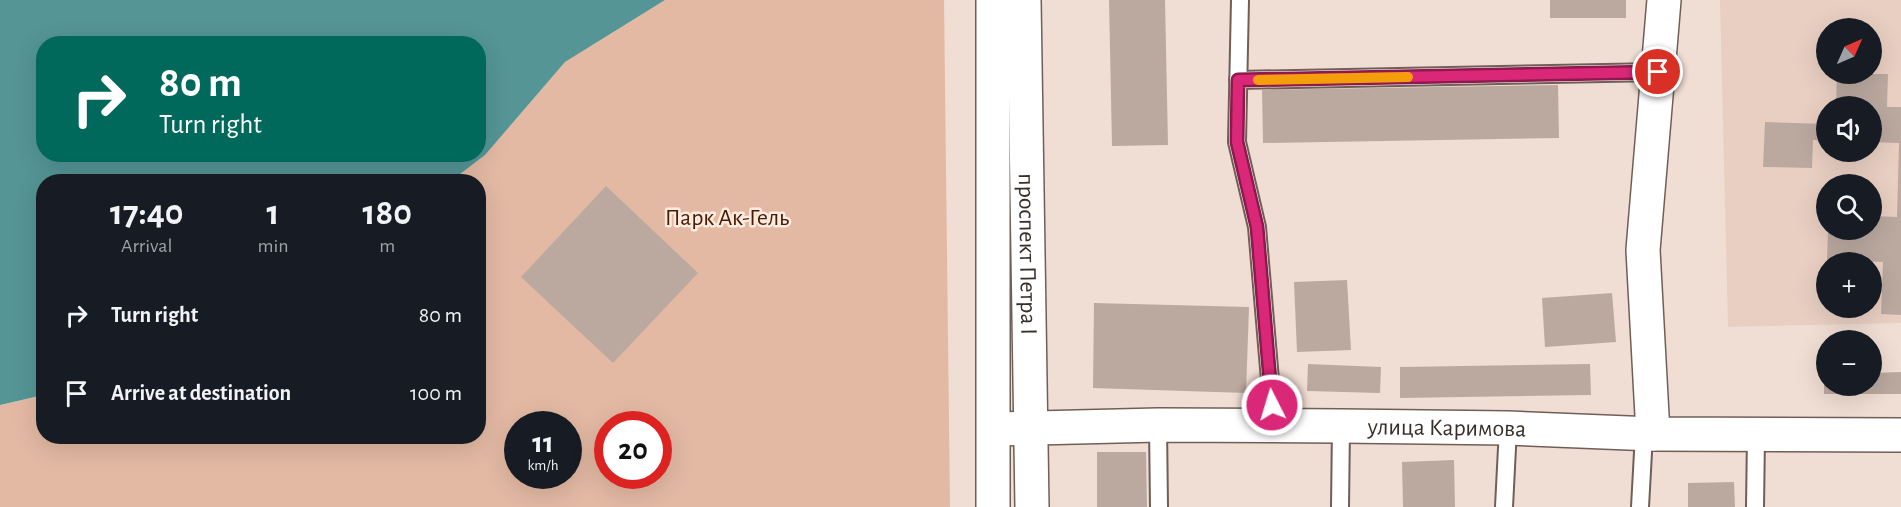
<!DOCTYPE html>
<meta charset="utf-8">
<style>
:root{--surface:#171b24;--page:#20242c;--text:#f1f3f6;--muted:#9ea1a6}
body{margin:0;font-family:"Alegreya Sans",sans-serif;background:var(--page);color:var(--text);height:100vh;display:flex;flex-direction:column;font-size:22px;white-space:nowrap}
*{box-sizing:border-box;margin:0}
p{font-size:20px;color:var(--muted)}
.icon{flex:none;width:33px;height:33px;fill:none;stroke:currentColor;stroke-width:2;stroke-linecap:round;stroke-linejoin:round}
.map{position:relative;flex:1;overflow:hidden}
.sheet{position:absolute;left:36px;top:174px;width:450px;height:270px;display:flex;flex-direction:column;background:var(--surface);border-radius:24px;box-shadow:0 6px 24px #0002}
.sheet>*{flex:none}
.guide{position:absolute;left:36px;top:36px;width:450px;height:126px;border-radius:24px;box-shadow:0 6px 24px #0002;background:#00695c;color:#fff;overflow:hidden}
.needle{width:39px;rotate:45deg}
.controls{position:absolute;left:1816px;top:18px;display:grid;gap:12px}
.controls a{display:grid;place-items:center;width:66px;height:66px;border-radius:50%;background:var(--surface);box-shadow:0 6px 24px #0002;font-size:30px}
.speed{position:absolute;left:504px;top:411px;display:flex;gap:12px;font-size:30px;font-weight:700;text-align:center}
.speed>*{display:grid;place-content:center;width:78px;height:78px;border-radius:50%;background:var(--surface);box-shadow:0 6px 24px #0002;line-height:1}
.speed small{font-size:15px;font-weight:400}
.speed .limit{border:9px solid #d22;background:#fff;color:#111}
.pin{position:absolute;display:grid;place-items:center;width:51px;height:51px;color:#fff;margin:-26px;border:3px solid #fff;border-radius:50%;box-shadow:0 2px 6px #0007}
.me{position:absolute;width:66px;margin:-33px;rotate:355deg;stroke-linejoin:round;filter:drop-shadow(0 0 4px #0008)}
.turn{display:flex;align-items:center;gap:21px;height:126px;padding:0 24px;font-size:27px}
.turn .icon{width:78px;height:78px;stroke-width:2.5}
.turn b{display:block;font-size:42px;line-height:51px}
.eta{display:flex;justify-content:space-evenly;align-items:center;height:102px;text-align:center}
.eta b{font-size:36px;font-weight:600;line-height:42px}
ul{padding:0;list-style:none}
li{display:flex;align-items:center;gap:18px;height:78px;padding:0 24px}
li div{flex:1}
li b{display:block;font-size:22px}
li em{font-style:normal}
.map>svg:first-child{display:block}
.built{fill:#e9cfc2;fill-rule:evenodd}
.green{fill:#e3b9a3;fill-rule:evenodd}
.water{fill:#559595;fill-rule:evenodd}
.building{fill:#bba9a0}
.lines{fill:none;stroke-linecap:round;stroke-linejoin:round}
.service-casing{stroke:#6f5f57;stroke-width:20}
.minor-casing{stroke:#6f5f57;stroke-width:36}
.primary-casing{stroke:#6f5f57;stroke-width:36}
.service{stroke:#fff;stroke-width:16}
.minor{stroke:#fff;stroke-width:33}
.primary{stroke:#fff;stroke-width:33}
.route-casing{stroke:#8e194d;stroke-width:15}
.route{stroke:#db2777;stroke-width:10}
.slow{stroke:#f59e0b;stroke-width:10}
.labels{text-anchor:middle;stroke-width:5;stroke-linejoin:round;paint-order:stroke}
.park-label{font-size:24px;fill:#481c00;stroke:#fdeae0}
.street-label{font-size:24px;fill:#362f2b;stroke:#fdeae0}
</style>
<div class="map">
<svg width="1901" height="507" viewBox="0 0 1901 507">
<rect width="100%" height="100%" fill="#f0ddd3"/>
<path class="built" d="M 1720,0 L 1901,0 L 1901,323 L 1728,327 ZM 1827,28 L 1872,28 L 1872,74 L 1827,74 ZM 1827,106 L 1872,106 L 1872,152 L 1827,152 ZM 1827,184 L 1872,184 L 1872,230 L 1827,230 ZM 1827,262 L 1872,262 L 1872,308 L 1827,308 Z"/>
<path class="green" d="M 665,0 L 944,0 L 950,507 L 0,507 L 0,405 L 43,395 L 44,436 L 478,436 L 478,182 L 451,181 L 485,155 L 565,62 ZM 518,424 L 568,424 L 568,476 L 518,476 ZM 608,424 L 658,424 L 658,476 L 608,476 Z"/>
<path class="water" d="M 0,0 L 665,0 L 565,62 L 485,155 L 451,181 L 44,182 L 43,395 L 0,405 ZM 44,44 L 478,44 L 478,154 L 44,154 Z"/>
<g class="building">
<path d="M 1109,0 L 1165,0 L 1168,145 L 1112,146 Z"/>
<rect x="1550" y="0" width="76" height="18"/>
<path d="M 1837,74 L 1888,74 L 1887,107 L 1901,107 L 1901,315 L 1881,314 L 1883,262 L 1827,260 L 1828,230 L 1872,230 L 1872,216 L 1897,217 L 1899,143 L 1872,142 L 1872,106 L 1836,106 Z"/>
<path d="M 1558,85 L 1559,138 L 1263,143 L 1262,90 Z"/>
<path d="M 1765,122 L 1827,124 L 1827,141 L 1813,140 L 1812,168 L 1763,167 Z"/>
<path d="M 606,186 L 698,273 L 613,363 L 521,277 Z"/>
<path d="M 1347,280 L 1351,350 L 1297,352 L 1294,282 Z"/>
<path d="M 1612,293 L 1616,342 L 1545,347 L 1542,298 Z"/>
<path d="M 1094,303 L 1249,307 L 1246,393 L 1093,388 Z"/>
<path d="M 1308,364 L 1381,367 L 1380,393 L 1307,391 Z"/>
<path d="M 1590,364 L 1591,395 L 1400,398 L 1400,367 Z"/>
<path d="M 1901,372 L 1901,394 L 1824,394 L 1824,373 L 1827,373 L 1827,386 L 1872,386 L 1872,373 Z"/>
<path d="M 1097,452 L 1146,452 L 1147,507 L 1097,507 Z"/>
<path d="M 1454,460 L 1455,507 L 1403,507 L 1402,462 Z"/>
<path d="M 1734,482 L 1735,507 L 1688,507 L 1688,483 Z"/>
</g>
<g class="lines">
<g class="service-casing">
<g id="service">
<path d="M 1240,0 L 1237,142 L 1257,227 L 1274,427"/>
<path d="M 1238,80 L 1658,72"/>
<path d="M 1158,425 L 1159,507"/>
<path d="M 1340,507 L 1341,426"/>
<path d="M 1504,507 L 1508,428"/>
<path d="M 1640,507 L 1644,434"/>
<path d="M 1755,507 L 1756,436"/>
</g>
</g>
<g class="minor-casing">
<g id="minor">
<path id="s1" d="M 994,429 L 1158,425 L 1341,426 L 1508,428 L 1653,434 L 1901,435"/>
<path d="M 1653,434 L 1643,250 L 1664,0"/>
</g>
</g>
<g class="primary-casing">
<g id="primary">
<path d="M 993,0 L 993,507"/>
<path id="s2" d="M 1024,0 L 1032,507"/>
</g>
</g>
<use href="#service" class="service"/>
<use href="#minor" class="minor"/>
<use href="#primary" class="primary"/>
</g>
<g class="lines">
<g class="route-casing">
<path id="route" d="M 1272,405 L 1257,227 L 1237,142 L 1238,80 L 1658,72"/>
</g>
<use href="#route" class="route"/>
<path class="slow" d="M 1258,80 L 1408,77"/>
</g>
<g class="labels">
<g class="park-label">
<text x="727" y="225">Парк Ак-Гель</text>
</g>
<g class="street-label">
<text dy="8" stroke="none"><textPath href="#s2" startOffset="254">проспект Петра I</textPath></text>
<text dy="8" stroke="none"><textPath href="#s1" startOffset="453">улица Каримова</textPath></text>
</g>
</g>
</svg>
<div class="controls">
<a><svg class="needle" viewBox="-14 -14 28 28"><path d="M0-13l5 13h-10z" fill="#e53935"/><path d="M0 13l5-13h-10z" fill="#9ea1a6"/></svg></a>
<a><svg class="icon" aria-label="sound" viewBox="0 0 24 24"><path d="M4 9h4l5-4v14l-5-4H4zM17 9q2 3 0 6"/></svg></a>
<a><svg class="icon" aria-label="search" viewBox="0 0 24 24"><circle cx="10" cy="10" r="6"/><path d="M15 15l6 6"/></svg></a>
<a>+</a>
<a>−</a>
</div>
<div class="speed"><div>11<small>km/h</small></div><div class="limit">20</div></div>
<div class="pin" style="left:1658px;top:72px;background:#d93025"><svg class="icon" aria-label="arrive" viewBox="0 0 24 24"><path d="M6 21V4h12l-3 4 3 4H6"/></svg></div>
<svg class="me" style="left:1272px;top:405px" viewBox="-20 -20 40 40"><circle r="17" fill="#db2777" stroke="#fff" stroke-width="3"/><path d="M0-11L8 9 0 5-8 9z" fill="#fff"/></svg>
<div class="guide">
<div class="turn"><svg class="icon" aria-label="right" viewBox="0 0 24 24"><path d="M7 20v-9h11M14 6l5 5-5 5"/></svg><div><b>80 m</b>Turn right</div></div>
</div>
<section class="sheet">
<div class="eta">
<div><b>17:40</b><p>Arrival</p></div>
<div><b>1</b><p>min</p></div>
<div><b>180</b><p>m</p></div>
</div>
<ul>
<li><svg class="icon" aria-label="right" viewBox="0 0 24 24"><path d="M7 20v-9h11M14 6l5 5-5 5"/></svg><div><b>Turn right</b></div><em>80 m</em></li>
<li><svg class="icon" aria-label="arrive" viewBox="0 0 24 24"><path d="M6 21V4h12l-3 4 3 4H6"/></svg><div><b>Arrive at destination</b></div><em>100 m</em></li>
</ul>
</section>
</div>
